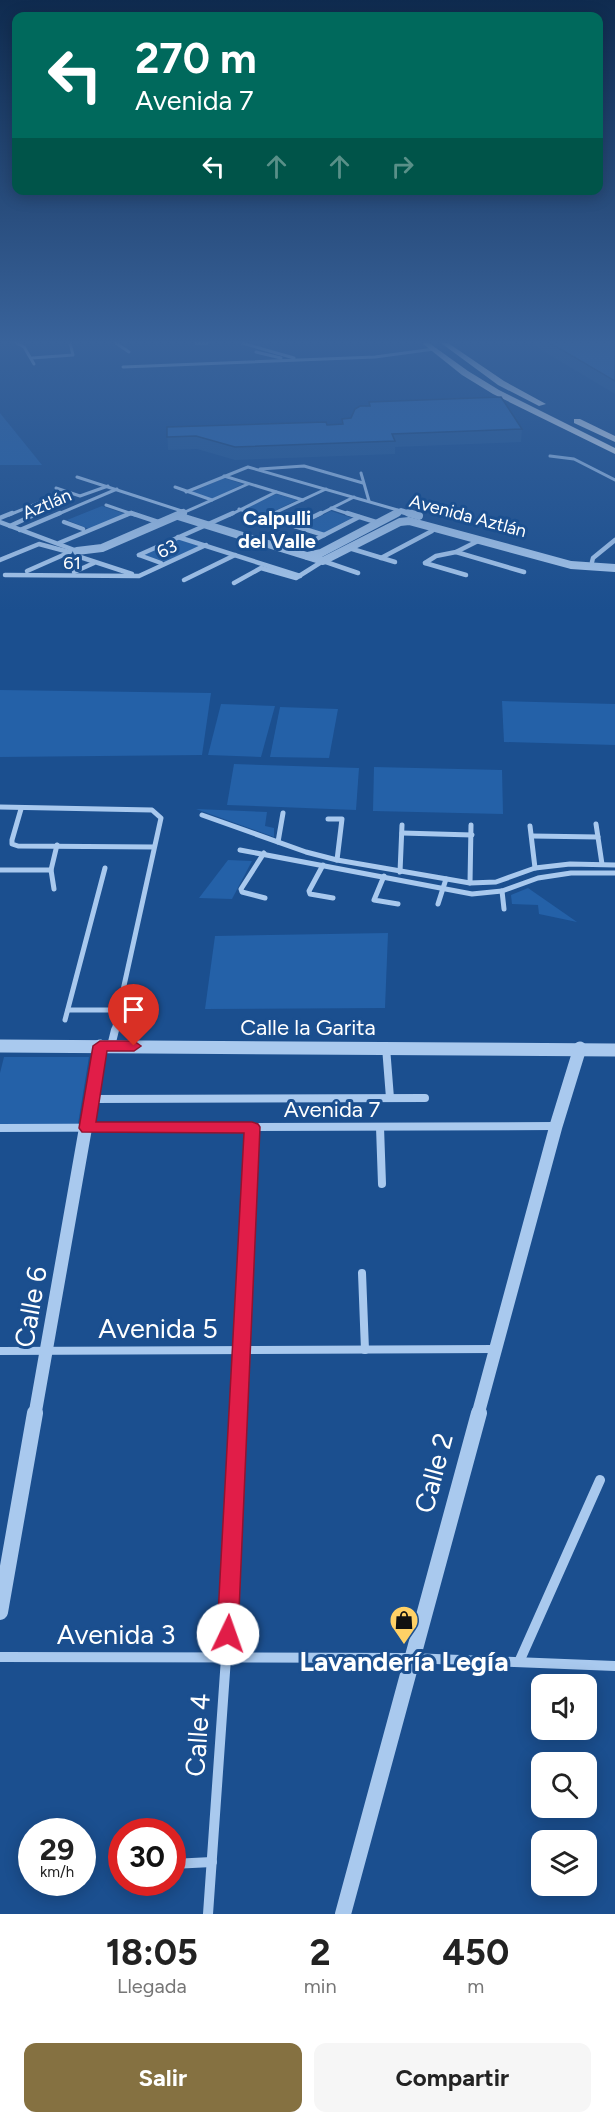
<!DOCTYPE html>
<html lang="es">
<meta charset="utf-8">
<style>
:root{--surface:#fff;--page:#f6f6f6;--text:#222;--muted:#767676;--accent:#857141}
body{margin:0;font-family:Figtree,sans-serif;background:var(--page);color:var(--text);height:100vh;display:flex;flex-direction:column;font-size:22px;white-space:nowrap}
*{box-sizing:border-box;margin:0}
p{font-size:20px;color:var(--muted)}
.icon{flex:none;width:33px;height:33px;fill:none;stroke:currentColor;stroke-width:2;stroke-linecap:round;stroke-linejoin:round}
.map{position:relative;height:1914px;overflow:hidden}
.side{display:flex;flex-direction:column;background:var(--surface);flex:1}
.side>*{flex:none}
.top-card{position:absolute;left:12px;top:12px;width:591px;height:183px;border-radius:12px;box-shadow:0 3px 15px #0003;background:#00695c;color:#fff;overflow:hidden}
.buttons{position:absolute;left:531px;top:1674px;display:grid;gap:12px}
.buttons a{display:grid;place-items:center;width:66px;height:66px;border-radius:12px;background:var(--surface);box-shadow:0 3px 15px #0003;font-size:30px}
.speed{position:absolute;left:18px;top:1818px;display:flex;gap:12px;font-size:30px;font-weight:700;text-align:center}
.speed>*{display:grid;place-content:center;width:78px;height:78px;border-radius:50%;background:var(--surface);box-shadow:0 3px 15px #0003;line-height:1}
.speed small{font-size:15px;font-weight:400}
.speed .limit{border:9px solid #d22;background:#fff;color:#111}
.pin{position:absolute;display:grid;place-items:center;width:51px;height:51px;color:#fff;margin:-62px -26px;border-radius:50% 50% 50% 0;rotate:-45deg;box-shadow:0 0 6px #0007}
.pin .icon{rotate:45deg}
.me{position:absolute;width:66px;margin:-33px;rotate:3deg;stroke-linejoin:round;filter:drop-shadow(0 0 4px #0008)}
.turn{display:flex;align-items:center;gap:21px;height:126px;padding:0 24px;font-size:27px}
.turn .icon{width:78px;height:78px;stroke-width:2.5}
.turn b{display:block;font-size:42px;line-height:51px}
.lanes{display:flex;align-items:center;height:57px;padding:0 24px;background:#0003;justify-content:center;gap:30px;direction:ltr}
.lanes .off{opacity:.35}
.eta{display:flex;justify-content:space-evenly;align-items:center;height:102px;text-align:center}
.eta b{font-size:36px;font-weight:700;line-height:42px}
.action{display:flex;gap:12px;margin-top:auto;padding:12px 24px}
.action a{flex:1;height:69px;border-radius:12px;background:var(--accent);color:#fff;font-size:24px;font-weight:700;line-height:69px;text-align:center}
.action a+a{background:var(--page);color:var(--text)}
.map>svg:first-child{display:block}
.green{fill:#2461a8}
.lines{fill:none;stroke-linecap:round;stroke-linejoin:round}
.minor-far4{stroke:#a9c9ee;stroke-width:3}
.minor-far3{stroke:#a9c9ee;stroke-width:4.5}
.minor-far2{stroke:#a9c9ee;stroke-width:5}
.minor-far1{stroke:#a9c9ee;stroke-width:8}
.minor{stroke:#a9c9ee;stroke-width:10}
.tertiary-far3{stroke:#a9c9ee;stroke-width:6}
.tertiary-far2{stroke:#a9c9ee;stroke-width:8}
.tertiary-far1{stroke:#a9c9ee;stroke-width:13}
.tertiary{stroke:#a9c9ee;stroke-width:16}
.primary{fill:#f0f6ff;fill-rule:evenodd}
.wall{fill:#245895}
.building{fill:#2a66ad;stroke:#1d4779;stroke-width:1.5}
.route{fill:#e11d48;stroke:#92132f;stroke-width:1.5}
.labels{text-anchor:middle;stroke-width:6;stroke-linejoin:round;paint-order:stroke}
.far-street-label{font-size:18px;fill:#fff;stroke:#1b4f8f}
.far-neighbourhood-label{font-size:20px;font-weight:bold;fill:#fff;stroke:#1b4f8f}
.street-label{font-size:22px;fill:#fff;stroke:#1b4f8f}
.near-street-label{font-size:27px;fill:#fff;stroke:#1b4f8f}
.near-poi-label{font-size:27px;font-weight:bold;fill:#fff;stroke:#1b4f8f}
</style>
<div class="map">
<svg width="615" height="1914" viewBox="0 0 615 1914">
<rect width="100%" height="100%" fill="#1b4f8f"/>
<g class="green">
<path d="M 0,413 L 42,465 L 0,465 Z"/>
<path d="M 224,478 L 243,484 L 212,499 L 192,492 Z"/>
<path d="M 276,494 L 297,500 L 266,515 L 245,508 Z"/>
<path d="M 102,506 L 125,514 L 89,529 L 67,520 Z"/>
<path d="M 331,511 L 352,518 L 323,533 L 301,526 Z"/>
<path d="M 179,539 L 199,546 L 166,562 L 144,555 Z"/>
<path d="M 0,690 L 211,693 L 202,755 L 0,757 Z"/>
<path d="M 502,701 L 615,704 L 615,745 L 504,742 Z"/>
<path d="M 221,704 L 275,706 L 261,757 L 208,755 Z"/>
<path d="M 280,707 L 338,709 L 329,758 L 270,757 Z"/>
<path d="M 234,764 L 359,768 L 356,810 L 227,805 Z"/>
<path d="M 374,767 L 502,770 L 503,814 L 373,811 Z"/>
<path d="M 196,809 L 267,812 L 265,826 L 274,828 L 274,837 Z"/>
<path d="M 228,860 L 252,861 L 232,899 L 199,898 Z"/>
<path d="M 528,888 L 577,922 L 539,914 L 538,905 L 512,904 L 511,895 Z"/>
<path d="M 388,933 L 385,1008 L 205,1009 L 215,936 Z"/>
<path d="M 4,1057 L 89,1057 L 78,1124 L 0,1124 L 0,1073 Z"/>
</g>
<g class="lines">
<g class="minor-far4">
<path d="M 17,343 L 24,347 L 34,364"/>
<path d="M 116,343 L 129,352"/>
<path d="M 196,343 L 207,343"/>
<path d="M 242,343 L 294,358"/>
<path d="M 256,352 L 281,358"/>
<path d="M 32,358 L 73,355 L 70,343"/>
<path d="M 123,367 L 375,357 L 434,349"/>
<path d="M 550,456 L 574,459 L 615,480"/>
<path d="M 260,469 L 304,466 L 363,483"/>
<path d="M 361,473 L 369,501"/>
<path d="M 224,476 L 303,500"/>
<path d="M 77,477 L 185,512 L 248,484"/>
<path d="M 175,487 L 212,500"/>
<path d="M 56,488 L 80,496 L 108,486"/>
<path d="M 186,492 L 248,467 L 401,511"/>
<path d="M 106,505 L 135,515"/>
<path d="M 331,508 L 352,515"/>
<path d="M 239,509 L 257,515"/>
<path d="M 9,515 L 48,499"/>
<path d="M 34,515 L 38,513"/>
<path d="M 56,515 L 117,489"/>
<path d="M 127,515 L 131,513"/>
<path d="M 230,515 L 276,492"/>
<path d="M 270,515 L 326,489"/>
<path d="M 318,515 L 354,497"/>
</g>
<g class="minor-far3">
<path d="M 131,513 L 161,523"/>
<path d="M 252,513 L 324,535"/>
<path d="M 347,513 L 379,523"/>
<path d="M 267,516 L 273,513"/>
<path d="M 0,518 L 12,513"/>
<path d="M 0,522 L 77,551"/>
<path d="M 64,522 L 83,529"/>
<path d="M 10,526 L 38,513"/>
<path d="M 295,526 L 321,513"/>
<path d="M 20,530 L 60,513"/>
<path d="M 178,537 L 300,576"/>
<path d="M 59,543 L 131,513"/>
<path d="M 349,548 L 395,562"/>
<path d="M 293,551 L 359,517"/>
<path d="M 456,552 L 524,572"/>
<path d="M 139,555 L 233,513"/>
<path d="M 139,555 L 161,563"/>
<path d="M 77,556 L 132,574"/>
<path d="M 381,558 L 432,531"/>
<path d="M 0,560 L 39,544 L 69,552"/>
<path d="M 592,562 L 593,558 L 615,540"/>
<path d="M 425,563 L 436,556 L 456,552 L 480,540"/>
<path d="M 425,563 L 466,575"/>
<path d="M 27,571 L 70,552"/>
<path d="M 74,572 L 94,563"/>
<path d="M 5,575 L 139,576 L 206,545"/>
<path d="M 184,580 L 235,555"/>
<path d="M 234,583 L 261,568 L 296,578 L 323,561 L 358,573"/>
</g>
<g class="minor-far2">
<path d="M 0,807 L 152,810 L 161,818 L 114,1031"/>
<path d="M 21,809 L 12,840 L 12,844 L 18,846 L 154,847"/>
<path d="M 202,815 L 306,852 L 337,860 L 470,883 L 496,882 L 535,868 L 570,864 L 615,865"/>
<path d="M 328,819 L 342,819 L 337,860"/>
<path d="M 596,824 L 602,864"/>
<path d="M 530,826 L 535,868"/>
<path d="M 402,833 L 472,835"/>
<path d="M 532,836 L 598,837"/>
<path d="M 278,842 L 283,813"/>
<path d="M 240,850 L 472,894 L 502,891 L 538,878 L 571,873 L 615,873"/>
<path d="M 264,853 L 241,889 L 242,892 L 265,898"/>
<path d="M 323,865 L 309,891 L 310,894 L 333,898"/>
<path d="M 0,870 L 51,870"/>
<path d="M 400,872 L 402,825"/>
<path d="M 384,876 L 374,900 L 398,904"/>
<path d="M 470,883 L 471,825"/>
<path d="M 54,889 L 51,870 L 57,845"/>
<path d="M 502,891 L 504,909"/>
<path d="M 438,904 L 446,879"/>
<path d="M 68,1010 L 118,1010"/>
<path d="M 65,1020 L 105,868"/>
</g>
<g class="minor-far1">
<path d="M 111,1046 L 115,1030"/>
<path d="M 386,1047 L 390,1098"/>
<path d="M 92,1099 L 425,1098"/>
<path d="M 380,1127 L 382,1184"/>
<path d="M 0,1128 L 556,1126"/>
<path d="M 362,1273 L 365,1350"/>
<path d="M 0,1351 L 495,1349"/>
<path d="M 238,1414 L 252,1127"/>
</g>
<g class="minor">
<path d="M 0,1657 L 411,1658 L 615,1666"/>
<path d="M 519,1662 L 600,1480"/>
<path d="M 172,1864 L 212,1862"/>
<path d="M 208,1914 L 226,1658 L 238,1413"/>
</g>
<g class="tertiary-far3">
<path d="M 179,515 L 183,513"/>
<path d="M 394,515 L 401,511 L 414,515"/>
</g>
<g class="tertiary-far2">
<path d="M 409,513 L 419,516"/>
<path d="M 178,516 L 323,561 L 400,522 L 409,521 L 571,565 L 615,568"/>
<path d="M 77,551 L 102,548 L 183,513"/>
<path d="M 308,556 L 321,553 L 397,513"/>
</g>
<g class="tertiary-far1">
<path d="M 0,1046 L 615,1050"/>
<path d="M 35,1414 L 100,1046"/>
<path d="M 478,1414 L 556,1126 L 580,1048"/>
</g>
<g class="tertiary">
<path d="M 0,1612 L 35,1413"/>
<path d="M 343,1914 L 479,1413"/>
</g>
<g class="primary">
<path d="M 422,343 L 429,343 L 468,371 L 499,390 L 615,448 L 615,454 L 493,394 L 462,375 Z"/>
<path d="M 441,343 L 448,343 L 504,381 L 546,404 L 539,406 L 498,385 Z"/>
<path d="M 574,419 L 580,419 L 615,436 L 615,442 L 574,423 Z"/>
</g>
</g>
<g class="wall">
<path d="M 530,343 L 615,343 L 615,394 Z"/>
<path d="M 369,402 L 522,429 L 521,442 L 395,447 L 395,454 L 235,460 L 197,449 L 168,450 L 167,427 L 342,424 L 342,419 L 351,418 L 369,406 Z"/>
</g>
<g class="building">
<path d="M 550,343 L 615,343 L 615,381 Z"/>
<path d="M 501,397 L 522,429 L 392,434 L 395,441 L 235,447 L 196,436 L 167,437 L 167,427 L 326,422 L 327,425 L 343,424 L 342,419 L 351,418 L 355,409 L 360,406 L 370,406 L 369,402 Z"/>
</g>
<linearGradient id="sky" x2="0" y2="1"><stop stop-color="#0f2b4f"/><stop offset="0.56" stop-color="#39639b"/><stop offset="1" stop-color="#39639b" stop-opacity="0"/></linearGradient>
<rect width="615" height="611" fill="url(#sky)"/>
<path class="route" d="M 100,1041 L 134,1041 L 141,1046 L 134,1051 L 107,1051 L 96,1122 L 252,1122 L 258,1124 L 260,1127 L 238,1634 L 235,1641 L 228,1644 L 220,1641 L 217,1634 L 244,1133 L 82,1132 L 79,1128 L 93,1046 Z"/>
<defs>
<g id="shop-pin" transform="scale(1.5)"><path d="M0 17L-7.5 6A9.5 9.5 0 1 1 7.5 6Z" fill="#ffd166" stroke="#1b4f8f"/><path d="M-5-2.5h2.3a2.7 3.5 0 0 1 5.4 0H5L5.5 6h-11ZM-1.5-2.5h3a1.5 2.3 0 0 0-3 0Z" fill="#111"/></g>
</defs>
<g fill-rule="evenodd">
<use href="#shop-pin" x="404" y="1620"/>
</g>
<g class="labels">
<g class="far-street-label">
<text transform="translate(47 504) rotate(-23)" y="6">Aztlán</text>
<text transform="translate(468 516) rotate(15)" y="6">Avenida Aztlán</text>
<text transform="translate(167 549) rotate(-26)" y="6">63</text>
<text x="72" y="569">61</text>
</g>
<g class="far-neighbourhood-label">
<text x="277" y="525">Calpulli<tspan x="277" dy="23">del Valle</tspan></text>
</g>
<g class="street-label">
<text x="308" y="1035">Calle la Garita</text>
<text x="332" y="1117">Avenida 7</text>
</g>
<g class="near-street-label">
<text transform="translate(31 1307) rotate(-80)" y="9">Calle 6</text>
<text x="158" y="1338">Avenida 5</text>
<text transform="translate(434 1473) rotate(-75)" y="9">Calle 2</text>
<text x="116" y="1644">Avenida 3</text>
<text transform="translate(198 1735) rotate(-86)" y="9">Calle 4</text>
</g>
<g class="near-poi-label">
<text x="404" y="1671">Lavandería Legía</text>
</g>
</g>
</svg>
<div class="buttons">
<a><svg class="icon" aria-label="sound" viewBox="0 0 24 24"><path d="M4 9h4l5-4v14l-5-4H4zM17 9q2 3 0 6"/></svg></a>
<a><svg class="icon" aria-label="search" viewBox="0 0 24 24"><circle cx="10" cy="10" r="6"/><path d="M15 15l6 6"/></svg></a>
<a><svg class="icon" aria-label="layers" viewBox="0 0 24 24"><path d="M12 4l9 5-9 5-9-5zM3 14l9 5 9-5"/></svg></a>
</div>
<div class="speed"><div>29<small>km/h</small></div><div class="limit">30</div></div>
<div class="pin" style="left:134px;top:1046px;background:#d93025"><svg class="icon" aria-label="arrive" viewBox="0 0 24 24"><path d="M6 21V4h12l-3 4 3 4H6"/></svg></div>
<svg class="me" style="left:228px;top:1634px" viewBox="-20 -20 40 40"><circle r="19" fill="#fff"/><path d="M0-13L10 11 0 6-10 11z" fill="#e11d48"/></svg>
<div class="top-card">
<div class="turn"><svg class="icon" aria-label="left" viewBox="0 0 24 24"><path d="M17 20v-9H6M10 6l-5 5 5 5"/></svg><div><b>270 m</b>Avenida 7</div></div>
<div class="lanes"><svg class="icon" aria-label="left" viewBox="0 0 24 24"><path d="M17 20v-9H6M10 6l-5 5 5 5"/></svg><svg class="icon off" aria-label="ahead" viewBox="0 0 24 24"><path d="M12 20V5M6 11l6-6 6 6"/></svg><svg class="icon off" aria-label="ahead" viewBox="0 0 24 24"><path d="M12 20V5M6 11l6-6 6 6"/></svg><svg class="icon off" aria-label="right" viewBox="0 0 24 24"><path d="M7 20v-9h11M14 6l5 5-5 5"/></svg></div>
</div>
</div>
<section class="side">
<div class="eta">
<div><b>18:05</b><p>Llegada</p></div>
<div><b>2</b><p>min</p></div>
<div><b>450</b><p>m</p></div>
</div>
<div class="action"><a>Salir</a><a>Compartir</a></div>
</section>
